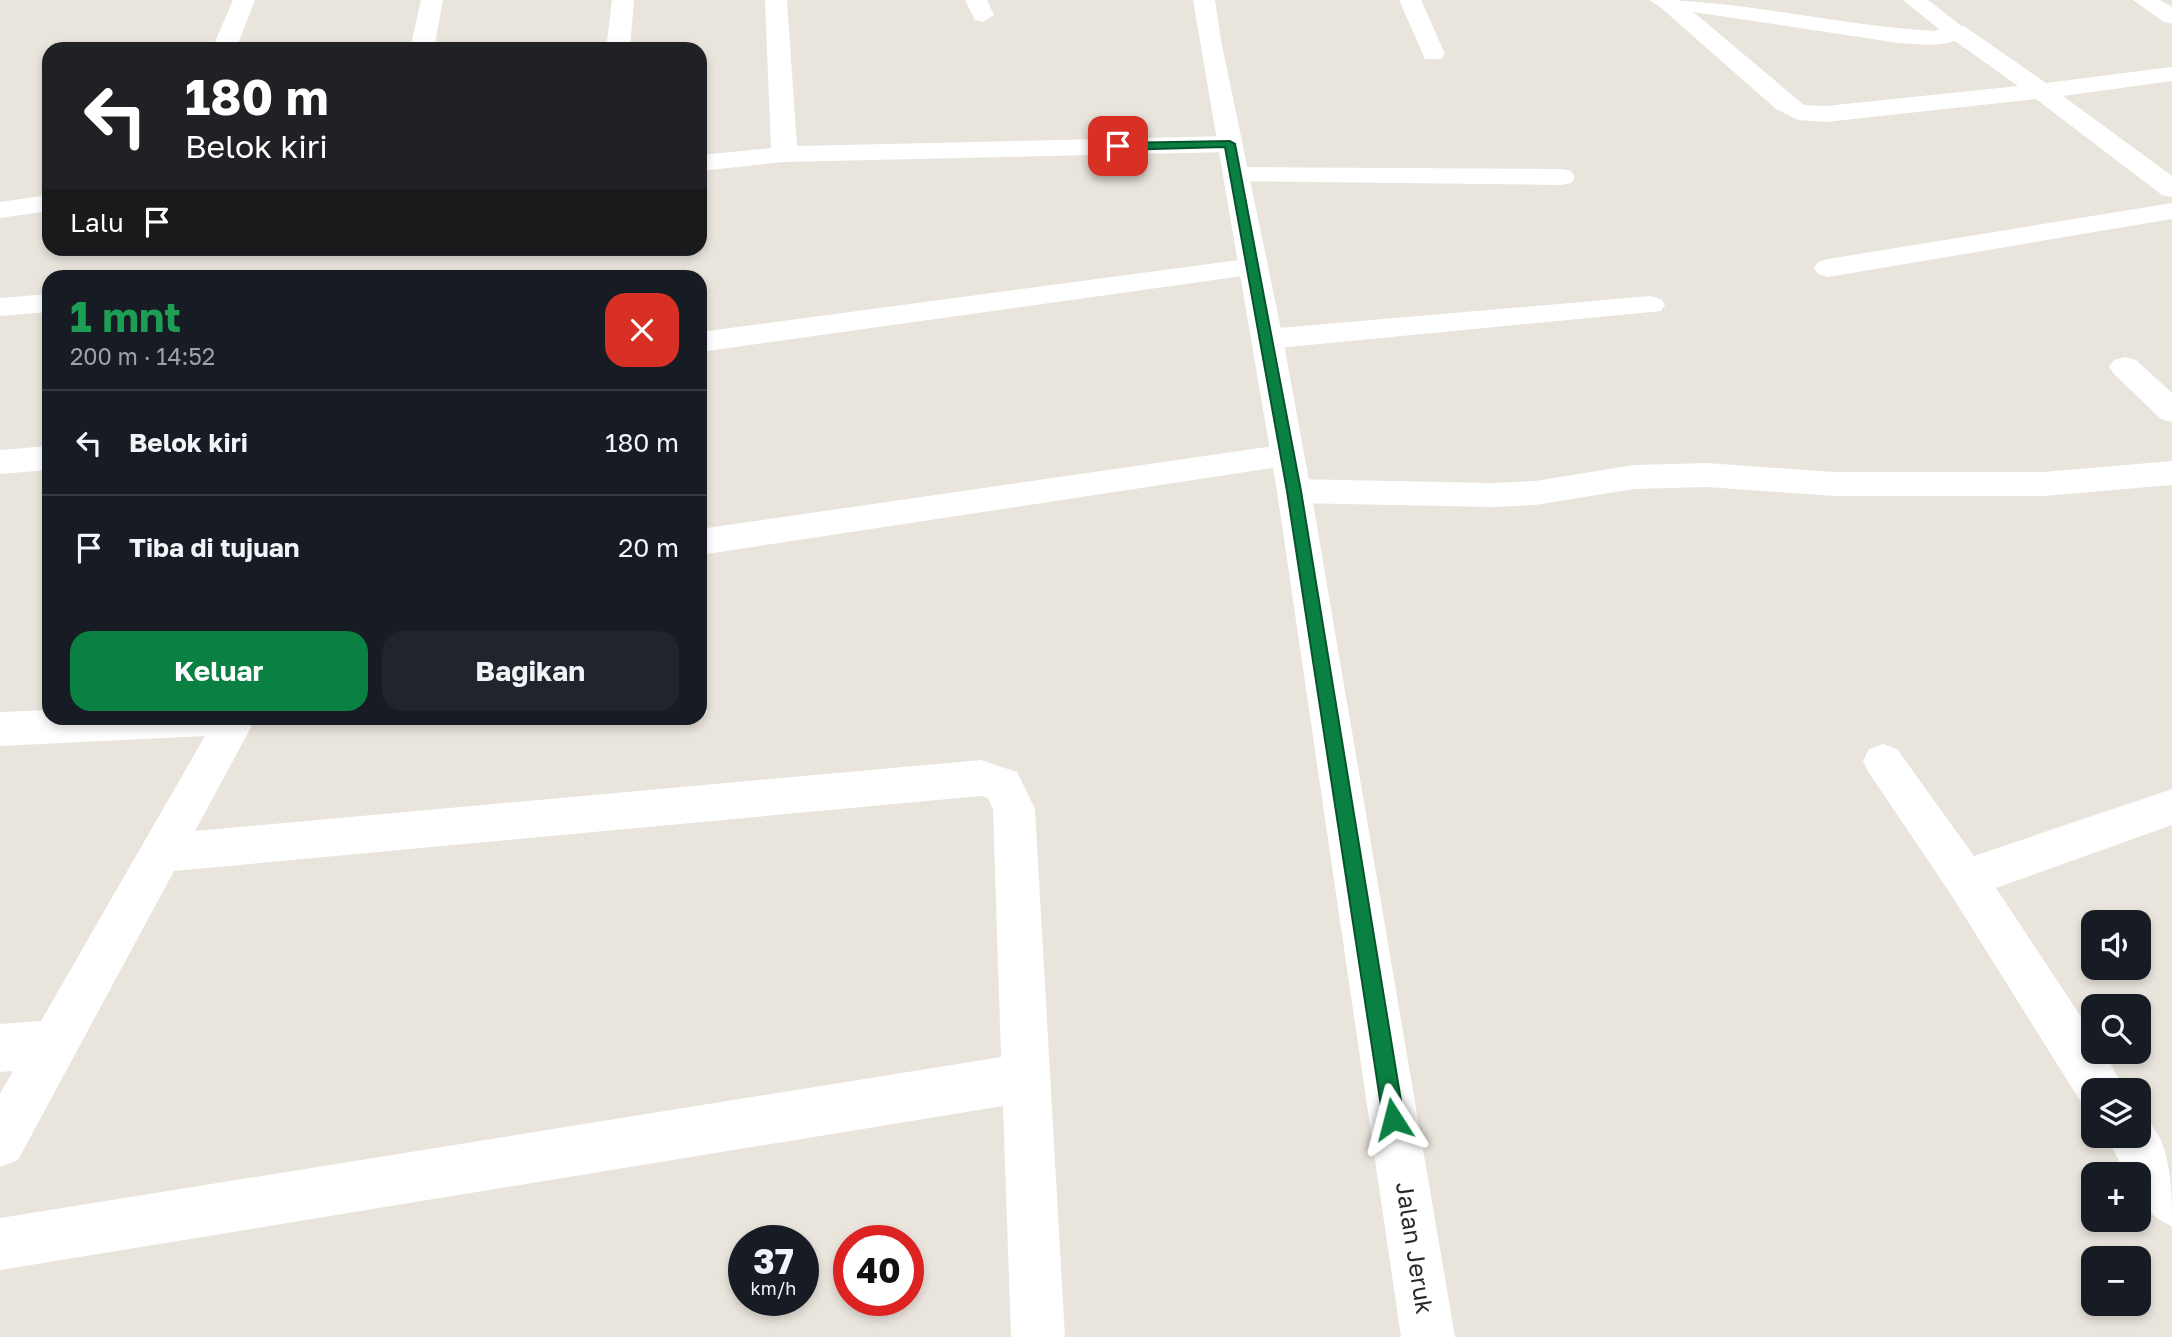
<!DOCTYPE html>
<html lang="id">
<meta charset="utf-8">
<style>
:root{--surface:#171b24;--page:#20242c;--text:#f1f3f6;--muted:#9ea1a6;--line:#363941;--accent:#0b8043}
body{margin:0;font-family:"Golos Text",sans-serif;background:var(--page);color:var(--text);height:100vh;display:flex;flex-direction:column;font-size:26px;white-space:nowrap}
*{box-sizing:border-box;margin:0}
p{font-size:23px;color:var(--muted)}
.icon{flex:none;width:38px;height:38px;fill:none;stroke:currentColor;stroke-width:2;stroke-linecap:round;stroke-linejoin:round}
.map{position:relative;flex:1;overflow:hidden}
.drawer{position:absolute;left:42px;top:270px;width:665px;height:455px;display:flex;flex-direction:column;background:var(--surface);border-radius:21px;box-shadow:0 4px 10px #0003}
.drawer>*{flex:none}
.hud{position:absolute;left:42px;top:42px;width:665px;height:214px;border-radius:21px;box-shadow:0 4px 10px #0003;background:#202124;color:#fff;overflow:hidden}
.controls{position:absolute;left:2081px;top:910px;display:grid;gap:14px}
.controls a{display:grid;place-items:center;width:70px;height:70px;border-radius:14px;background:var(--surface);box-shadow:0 4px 10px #0003;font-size:35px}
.speed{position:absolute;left:728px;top:1225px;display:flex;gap:14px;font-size:35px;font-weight:700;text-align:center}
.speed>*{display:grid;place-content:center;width:91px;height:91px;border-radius:50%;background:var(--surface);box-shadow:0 4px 10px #0003;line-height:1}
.speed small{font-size:18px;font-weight:400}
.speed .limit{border:10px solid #d22;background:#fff;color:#111}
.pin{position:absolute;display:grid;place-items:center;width:60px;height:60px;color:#fff;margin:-30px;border-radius:14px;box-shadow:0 4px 10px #0006}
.me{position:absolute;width:77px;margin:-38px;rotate:351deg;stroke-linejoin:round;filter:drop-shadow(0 0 5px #0008)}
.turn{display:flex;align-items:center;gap:24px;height:147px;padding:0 28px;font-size:32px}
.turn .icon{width:91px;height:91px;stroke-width:2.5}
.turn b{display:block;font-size:49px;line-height:60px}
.then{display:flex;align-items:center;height:66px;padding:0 28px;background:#0003;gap:14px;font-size:26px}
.round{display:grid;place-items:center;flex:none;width:74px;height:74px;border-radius:21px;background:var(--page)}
.headline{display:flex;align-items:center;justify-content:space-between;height:119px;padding:0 28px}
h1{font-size:42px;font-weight:700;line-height:52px;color:#1e9e55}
.action{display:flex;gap:14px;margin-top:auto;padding:14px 28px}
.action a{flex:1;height:80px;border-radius:21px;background:var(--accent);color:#fff;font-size:28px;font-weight:700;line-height:80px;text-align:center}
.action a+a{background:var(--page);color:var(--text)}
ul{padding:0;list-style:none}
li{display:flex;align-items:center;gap:21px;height:105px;padding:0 28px;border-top:2px solid var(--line)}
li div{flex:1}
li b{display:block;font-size:26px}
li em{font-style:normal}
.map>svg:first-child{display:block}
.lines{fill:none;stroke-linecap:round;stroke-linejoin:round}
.street{fill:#fff;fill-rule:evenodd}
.secondary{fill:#fff;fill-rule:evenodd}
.route{fill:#0b8043;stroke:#07532c;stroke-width:2}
.labels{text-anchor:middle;stroke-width:6;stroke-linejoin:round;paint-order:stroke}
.street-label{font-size:24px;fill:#292929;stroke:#fff}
</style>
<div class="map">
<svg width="2172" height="1337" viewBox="0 0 2172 1337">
<rect width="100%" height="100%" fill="#e9e4dc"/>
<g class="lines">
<g class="street">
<path d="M 233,0 L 255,0 L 236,49 L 212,49 Z"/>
<path d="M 421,0 L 443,0 L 434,49 L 410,49 Z"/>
<path d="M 612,0 L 634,0 L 630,49 L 606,49 Z"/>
<path d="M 765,0 L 787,0 L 797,146 L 1230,136 L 1239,139 L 1243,144 L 1239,149 L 1230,152 L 784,162 L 700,171 L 700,155 L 771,148 Z"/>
<path d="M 965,0 L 987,0 L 994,15 L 983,22 L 975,20 Z"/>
<path d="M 1399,0 L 1421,0 L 1445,54 L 1441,59 L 1425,59 Z"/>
<path d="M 1656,0 L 1679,0 L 1804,105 L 1826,106 L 2018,86 L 1948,36 L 1944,31 L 1948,26 L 1964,26 L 2046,83 L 2172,67 L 2172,81 L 2063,96 L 2172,176 L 2172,197 L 2162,195 L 2036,99 L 1826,122 L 1798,120 L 1776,109 L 1659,6 Z"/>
<path d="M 2133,0 L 2160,0 L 2172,7 L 2172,24 L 2164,22 Z"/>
<path d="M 1236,167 L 1562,169 L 1571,171 L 1575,177 L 1571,183 L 1562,185 L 1227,181 L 1223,175 L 1227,169 Z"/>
<path d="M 49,195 L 49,211 L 0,218 L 0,202 Z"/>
<path d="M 2172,203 L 2172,219 L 1828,277 L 1818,274 L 1814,268 L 1818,262 L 1828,259 Z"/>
<path d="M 1254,258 L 1264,261 L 1268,267 L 1264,273 L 700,352 L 700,332 Z"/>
<path d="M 49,294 L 49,312 L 0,316 L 0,298 Z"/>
<path d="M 1650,296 L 1661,299 L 1665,305 L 1661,311 L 1268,349 L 1257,346 L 1253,339 L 1257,332 L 1268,329 Z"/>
<path d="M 2125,357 L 2136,360 L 2172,393 L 2172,422 L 2161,419 L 2114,374 L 2109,367 L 2114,360 Z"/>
<path d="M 1287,444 L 1299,448 L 1304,456 L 1299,464 L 700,555 L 700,529 Z"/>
<path d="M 49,446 L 49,470 L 0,474 L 0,450 Z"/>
<path d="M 2172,461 L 2172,485 L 2044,496 L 1835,496 L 1707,487 L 1634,489 L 1535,505 L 1492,507 L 1294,503 L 1282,500 L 1277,491 L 1282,482 L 1294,479 L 1492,483 L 1535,481 L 1634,465 L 1707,463 L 1835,472 L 2044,472 Z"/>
<path d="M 49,710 L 49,718 L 256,718 L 195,831 L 981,760 L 1017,772 L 1035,809 L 1065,1337 L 1011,1337 L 1003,1106 L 0,1270 L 0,1218 L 1001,1057 L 993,809 L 988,798 L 981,796 L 174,871 L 18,1160 L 0,1167 L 0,1094 L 13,1071 L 0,1072 L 0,1024 L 41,1021 L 205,736 L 0,746 L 0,712 Z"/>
<path d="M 1883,744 L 1897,749 L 1974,856 L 2172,789 L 2172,825 L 1996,888 L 2093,1035 L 2093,1052 L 2104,1052 L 2125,1090 L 2093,1090 L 2093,1111 L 2084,1107 L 1950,893 L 1869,773 L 1863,761 L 1869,749 Z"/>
<path d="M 2138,1114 C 2172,1132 2172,1189 2172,1226 C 2147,1215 2138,1202 2138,1174 L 2126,1174 L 2106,1136 L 2138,1136 Z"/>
</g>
<g class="secondary">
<path d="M 1193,0 L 1215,0 L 1221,40 L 1283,339 L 1311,491 L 1455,1337 L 1401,1337 L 1277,491 Z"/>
<path d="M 1649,0 C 1745,0 1838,26 1934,31 L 1939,29 L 1903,0 L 1928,0 L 1968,31 C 1954,50 1919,44 1899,43 L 1660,7 Z"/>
</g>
</g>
<path class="route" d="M 1230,141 L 1235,144 L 1301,491 L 1404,1119 L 1401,1126 L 1393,1129 L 1386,1126 L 1383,1119 L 1287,491 L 1225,147 L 1118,150 L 1113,146 L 1118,143 Z"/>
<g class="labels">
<g class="street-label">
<text transform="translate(1414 1248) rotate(81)" y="8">Jalan Jeruk</text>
</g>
</g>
</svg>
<div class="controls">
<a><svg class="icon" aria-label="sound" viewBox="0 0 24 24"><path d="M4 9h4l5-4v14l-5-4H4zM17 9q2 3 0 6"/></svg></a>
<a><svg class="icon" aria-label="search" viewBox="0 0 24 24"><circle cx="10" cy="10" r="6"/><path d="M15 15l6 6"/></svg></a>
<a><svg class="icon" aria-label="layers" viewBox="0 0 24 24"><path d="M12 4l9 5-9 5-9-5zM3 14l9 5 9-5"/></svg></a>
<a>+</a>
<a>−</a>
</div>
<div class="speed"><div>37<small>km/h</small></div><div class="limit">40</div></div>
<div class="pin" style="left:1118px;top:146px;background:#d93025"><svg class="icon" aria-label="arrive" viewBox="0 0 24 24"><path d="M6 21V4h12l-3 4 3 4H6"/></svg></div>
<svg class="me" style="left:1393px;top:1119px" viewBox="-20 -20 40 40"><path d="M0-17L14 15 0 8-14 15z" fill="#0b8043" stroke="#fff" stroke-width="4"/></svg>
<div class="hud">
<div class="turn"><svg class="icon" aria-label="left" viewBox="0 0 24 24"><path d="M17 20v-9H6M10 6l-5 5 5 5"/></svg><div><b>180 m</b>Belok kiri</div></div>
<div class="then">Lalu<svg class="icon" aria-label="arrive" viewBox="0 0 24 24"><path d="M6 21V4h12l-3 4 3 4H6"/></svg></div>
</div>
<section class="drawer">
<div class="headline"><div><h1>1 mnt</h1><p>200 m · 14:52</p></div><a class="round" style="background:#d93025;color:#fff"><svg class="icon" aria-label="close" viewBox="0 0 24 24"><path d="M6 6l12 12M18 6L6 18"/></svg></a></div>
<ul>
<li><svg class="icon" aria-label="left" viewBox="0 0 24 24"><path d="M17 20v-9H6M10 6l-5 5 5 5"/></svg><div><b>Belok kiri</b></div><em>180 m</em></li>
<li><svg class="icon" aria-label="arrive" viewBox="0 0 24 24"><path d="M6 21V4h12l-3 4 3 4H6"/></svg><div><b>Tiba di tujuan</b></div><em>20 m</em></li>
</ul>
<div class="action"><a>Keluar</a><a>Bagikan</a></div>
</section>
</div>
